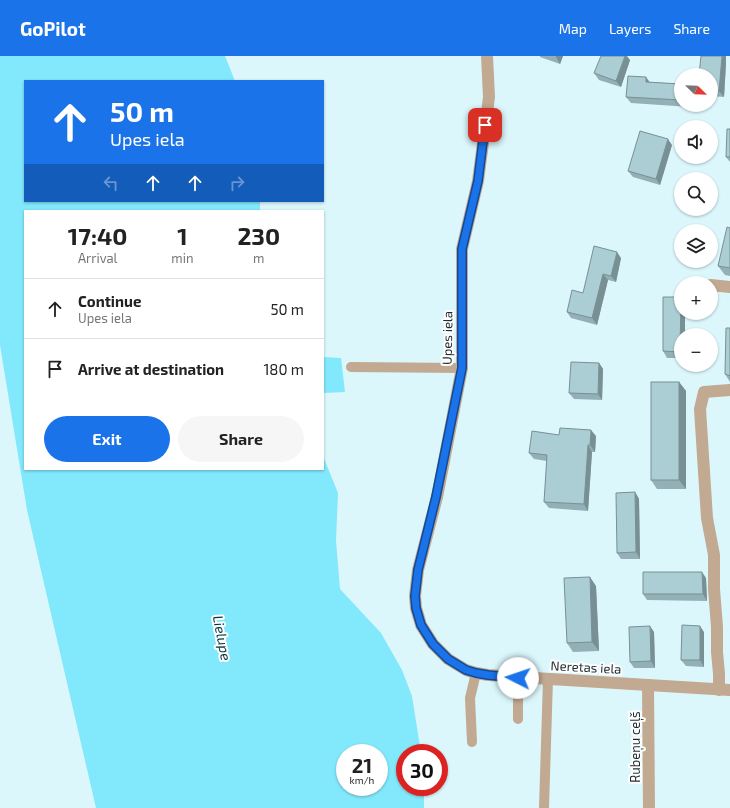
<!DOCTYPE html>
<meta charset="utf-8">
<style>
:root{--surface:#fff;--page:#f6f6f6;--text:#222;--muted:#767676;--line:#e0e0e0;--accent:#1a73e8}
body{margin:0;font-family:"Exo 2",sans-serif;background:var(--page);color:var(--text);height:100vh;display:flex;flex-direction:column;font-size:15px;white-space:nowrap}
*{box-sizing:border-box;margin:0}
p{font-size:13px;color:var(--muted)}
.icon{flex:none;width:22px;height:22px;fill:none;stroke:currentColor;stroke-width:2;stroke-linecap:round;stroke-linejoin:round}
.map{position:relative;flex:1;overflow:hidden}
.details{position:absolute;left:24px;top:154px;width:300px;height:260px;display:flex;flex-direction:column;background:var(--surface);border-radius:0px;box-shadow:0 1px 3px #0004}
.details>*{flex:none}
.hud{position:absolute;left:24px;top:24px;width:300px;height:122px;border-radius:0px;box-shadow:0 1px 3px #0004;background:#1a73e8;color:#fff;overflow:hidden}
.needle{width:26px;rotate:113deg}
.buttons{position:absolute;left:674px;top:12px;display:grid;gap:8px}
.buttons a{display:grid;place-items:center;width:44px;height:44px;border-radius:50%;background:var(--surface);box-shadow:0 1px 3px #0004;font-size:20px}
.speed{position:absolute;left:336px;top:688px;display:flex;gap:8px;font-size:20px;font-weight:700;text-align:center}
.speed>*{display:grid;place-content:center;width:52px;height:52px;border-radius:50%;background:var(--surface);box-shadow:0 1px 3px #0004;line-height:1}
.speed small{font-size:10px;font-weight:400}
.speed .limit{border:6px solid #d22;background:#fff;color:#111}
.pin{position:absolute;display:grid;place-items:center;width:34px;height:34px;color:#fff;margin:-17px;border-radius:8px;box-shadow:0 2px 6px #0006}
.me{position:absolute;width:44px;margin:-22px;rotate:274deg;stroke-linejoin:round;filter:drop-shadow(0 0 3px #0008)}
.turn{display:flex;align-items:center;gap:14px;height:84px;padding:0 20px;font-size:18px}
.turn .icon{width:52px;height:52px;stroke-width:2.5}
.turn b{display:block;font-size:28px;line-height:34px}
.lanes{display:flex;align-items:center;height:38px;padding:0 20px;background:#0003;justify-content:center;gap:20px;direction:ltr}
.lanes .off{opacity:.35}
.eta{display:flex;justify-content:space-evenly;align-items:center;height:68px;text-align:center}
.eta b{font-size:24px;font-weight:700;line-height:28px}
.button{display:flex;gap:8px;margin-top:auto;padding:8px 20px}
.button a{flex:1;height:46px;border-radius:24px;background:var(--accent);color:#fff;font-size:16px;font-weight:700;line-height:46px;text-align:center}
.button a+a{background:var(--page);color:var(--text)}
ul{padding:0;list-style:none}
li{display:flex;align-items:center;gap:12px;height:60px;padding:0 20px;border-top:1px solid var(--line)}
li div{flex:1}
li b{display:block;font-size:15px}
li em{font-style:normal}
header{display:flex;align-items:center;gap:24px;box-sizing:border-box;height:56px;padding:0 20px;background:var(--accent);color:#fff}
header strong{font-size:19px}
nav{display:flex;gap:22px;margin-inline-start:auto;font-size:14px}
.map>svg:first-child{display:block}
.water{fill:#82e8fb;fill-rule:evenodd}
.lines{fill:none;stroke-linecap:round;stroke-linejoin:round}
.lane{stroke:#c2a991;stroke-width:10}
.street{stroke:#c2a991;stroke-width:12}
.wall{fill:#93b0b6}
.shaded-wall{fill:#789094}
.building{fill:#abcdd4;stroke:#789094}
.route-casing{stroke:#114b97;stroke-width:10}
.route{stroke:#1a73e8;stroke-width:7}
.labels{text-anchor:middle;stroke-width:4;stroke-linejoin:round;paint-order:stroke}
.street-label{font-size:13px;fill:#1e2b2e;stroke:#fefefe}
.water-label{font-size:14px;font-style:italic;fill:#02353d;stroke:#fefefe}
</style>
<header>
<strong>GoPilot</strong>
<nav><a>Map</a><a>Layers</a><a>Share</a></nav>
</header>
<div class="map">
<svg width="730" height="752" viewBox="0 0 730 752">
<rect width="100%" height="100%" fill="#dbf7fc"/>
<g class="water">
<path d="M 0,0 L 225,0 L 235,25 L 25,25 L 25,145 L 260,145 L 260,155 L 25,155 L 25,413 L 323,413 L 323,400 L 338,437 L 336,485 L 340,533 L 381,577 L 402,614 L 412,640 L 421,697 L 405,697 L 405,731 L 424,731 L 424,752 L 96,752 L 27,454 L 0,289 ZM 345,697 L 379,697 L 379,731 L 345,731 Z"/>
<path d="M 323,301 L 341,302 L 345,336 L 323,337 Z"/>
</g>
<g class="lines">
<g class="lane">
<path d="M 351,311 L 462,312"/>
<path d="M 518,663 L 518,621"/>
<path d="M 472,686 L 470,642 L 476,617"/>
<path d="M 544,752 L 548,623"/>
</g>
<g class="street">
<path d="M 487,0 L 489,41 L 478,125 L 462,193 L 462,312 L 437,441 L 418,514 L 415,540 L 416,552 L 421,569 L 433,588 L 448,603 L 466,614 L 476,617 L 488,619 L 518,621 L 730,634"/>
<path d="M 711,229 L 730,231"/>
<path d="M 648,629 L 649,752"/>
<path d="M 719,634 L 719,618 L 717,596 L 717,571 L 714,533 L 714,499 L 707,462 L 700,353 L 704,336 L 730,334"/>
</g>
</g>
<g class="wall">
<path d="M 540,0 L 563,0 L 560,8 L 540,1 Z"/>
<path d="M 630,4 L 621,31 L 599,24 L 594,17 Z"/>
<path d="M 726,7 L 724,41 L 711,40 L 711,19 Z"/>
<path d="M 650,26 L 681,28 L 681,49 L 690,49 L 690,51 L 631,47 L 626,41 Z"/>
<path d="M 730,73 L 730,106 L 726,101 Z"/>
<path d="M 672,89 L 660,129 L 633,121 L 628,115 Z"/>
<path d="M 730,172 L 730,220 L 725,219 L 718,210 Z"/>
<path d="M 621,202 L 616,226 L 608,224 L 597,269 L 571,262 L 567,256 L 583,237 Z"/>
<path d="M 681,257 L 685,257 L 685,279 L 681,279 L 681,302 L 667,302 L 663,295 Z"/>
<path d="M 730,272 L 730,326 L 725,318 Z"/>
<path d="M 599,307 L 603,313 L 602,344 L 574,343 L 569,337 Z"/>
<path d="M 679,326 L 686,335 L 686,433 L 657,433 L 651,424 Z"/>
<path d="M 559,379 L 596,380 L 595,396 L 592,396 L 588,455 L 549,452 L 544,446 L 547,405 L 534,403 L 529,397 Z"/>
<path d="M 635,436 L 639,443 L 640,503 L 621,503 L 617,497 Z"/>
<path d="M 706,522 L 707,545 L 647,544 L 643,538 Z"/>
<path d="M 596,530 L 599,595 L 573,596 L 567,587 Z"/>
<path d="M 654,576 L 655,612 L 634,612 L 630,606 Z"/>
<path d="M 704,576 L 704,611 L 686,610 L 681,604 Z"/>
</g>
<g class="shaded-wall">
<path d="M 556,0 L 563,0 L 560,8 L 556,1 Z"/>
<path d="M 625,0 L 627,0 L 630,4 L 621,31 L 616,25 Z"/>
<path d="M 722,0 L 726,0 L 726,7 L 724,41 L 719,35 Z"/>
<path d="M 646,21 L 651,28 L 646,26 Z"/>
<path d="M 668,83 L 672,89 L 660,129 L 656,123 Z"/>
<path d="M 617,196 L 621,202 L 616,226 L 611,220 Z"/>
<path d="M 603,218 L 608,224 L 597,269 L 592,262 Z"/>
<path d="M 681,241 L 681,257 L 685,257 L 685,279 L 681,279 L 681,297 L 680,296 Z"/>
<path d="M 599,307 L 603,313 L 602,344 L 598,338 Z"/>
<path d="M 679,326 L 686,335 L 686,433 L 679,424 Z"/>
<path d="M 591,374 L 596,380 L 595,396 L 590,389 Z"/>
<path d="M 588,389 L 592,396 L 588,455 L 584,448 Z"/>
<path d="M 635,436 L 639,443 L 640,503 L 636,496 Z"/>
<path d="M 702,516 L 706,522 L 707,545 L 703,538 Z"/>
<path d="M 590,521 L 596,530 L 599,595 L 592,586 Z"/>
<path d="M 650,570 L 654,576 L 655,612 L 651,605 Z"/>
<path d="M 700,570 L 704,576 L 704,611 L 700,604 Z"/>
</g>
<g class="building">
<path d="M 601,0 L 625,0 L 616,25 L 594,17 Z"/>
<path d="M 701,0 L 722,0 L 719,35 L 711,34 L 711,19 L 699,19 Z"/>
<path d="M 628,20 L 646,21 L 646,26 L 681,28 L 681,44 L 626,41 Z"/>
<path d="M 727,73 L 730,73 L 730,101 L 726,101 Z"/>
<path d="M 640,75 L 668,83 L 656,123 L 628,115 Z"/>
<path d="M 727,171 L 730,172 L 730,212 L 718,210 Z"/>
<path d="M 594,190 L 617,196 L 611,220 L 603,218 L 592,262 L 567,256 L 572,234 L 583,237 Z"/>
<path d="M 663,241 L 681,241 L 680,296 L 663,295 Z"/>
<path d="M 726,272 L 730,272 L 730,320 L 725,318 Z"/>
<path d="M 571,306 L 599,307 L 598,338 L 569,337 Z"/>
<rect x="651" y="326" width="28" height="98"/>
<path d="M 560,372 L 591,374 L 590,389 L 588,389 L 584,448 L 544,446 L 547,399 L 529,397 L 532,375 L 559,379 Z"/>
<path d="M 635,436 L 636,496 L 617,497 L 616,437 Z"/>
<path d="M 643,516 L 702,516 L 703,538 L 643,538 Z"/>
<path d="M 590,521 L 592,586 L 567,587 L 564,522 Z"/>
<path d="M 682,569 L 700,570 L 700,604 L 681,604 Z"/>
<path d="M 650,570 L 651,605 L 630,606 L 629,571 Z"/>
</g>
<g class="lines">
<g class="route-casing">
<path id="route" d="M 485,69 L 478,125 L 462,193 L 462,312 L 436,441 L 418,514 L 415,540 L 416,552 L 421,569 L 433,588 L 448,603 L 466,614 L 476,617 L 488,619 L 518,622"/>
</g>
<use href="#route" class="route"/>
</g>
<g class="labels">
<g class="street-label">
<text transform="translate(447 282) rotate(-89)" y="5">Upes iela</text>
<text transform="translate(586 611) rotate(3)" y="5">Neretas iela</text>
<text transform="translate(635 691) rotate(-90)" y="5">Rubeņu ceļš</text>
</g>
<g class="water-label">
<text transform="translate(222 582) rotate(79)" y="5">Lielupe</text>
</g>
</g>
</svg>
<div class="buttons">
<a><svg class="needle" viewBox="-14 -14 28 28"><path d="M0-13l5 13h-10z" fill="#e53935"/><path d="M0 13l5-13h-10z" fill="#767676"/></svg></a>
<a><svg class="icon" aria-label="sound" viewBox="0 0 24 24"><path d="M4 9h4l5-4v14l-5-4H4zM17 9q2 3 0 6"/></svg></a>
<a><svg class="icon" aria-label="search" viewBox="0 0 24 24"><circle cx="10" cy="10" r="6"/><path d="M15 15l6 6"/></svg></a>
<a><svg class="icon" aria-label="layers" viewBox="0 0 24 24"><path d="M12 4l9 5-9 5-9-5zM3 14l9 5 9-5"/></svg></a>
<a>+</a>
<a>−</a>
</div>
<div class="speed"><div>21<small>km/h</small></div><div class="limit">30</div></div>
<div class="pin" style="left:485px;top:69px;background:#d93025"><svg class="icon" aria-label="arrive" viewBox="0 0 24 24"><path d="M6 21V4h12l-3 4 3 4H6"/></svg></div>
<svg class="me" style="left:518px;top:622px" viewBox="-20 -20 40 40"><circle r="19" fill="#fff"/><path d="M0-13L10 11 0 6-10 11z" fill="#1a73e8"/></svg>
<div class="hud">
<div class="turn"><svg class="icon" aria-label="ahead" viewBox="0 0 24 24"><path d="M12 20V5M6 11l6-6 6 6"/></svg><div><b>50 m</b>Upes iela</div></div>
<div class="lanes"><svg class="icon off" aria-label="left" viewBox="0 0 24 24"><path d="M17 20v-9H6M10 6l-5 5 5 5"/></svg><svg class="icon" aria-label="ahead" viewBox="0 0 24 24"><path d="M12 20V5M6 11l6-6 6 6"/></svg><svg class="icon" aria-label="ahead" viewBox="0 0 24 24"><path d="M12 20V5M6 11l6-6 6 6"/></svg><svg class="icon off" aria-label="right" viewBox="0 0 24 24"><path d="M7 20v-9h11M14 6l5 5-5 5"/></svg></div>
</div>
<section class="details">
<div class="eta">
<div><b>17:40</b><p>Arrival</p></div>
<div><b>1</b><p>min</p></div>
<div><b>230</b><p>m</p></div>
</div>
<ul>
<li><svg class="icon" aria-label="ahead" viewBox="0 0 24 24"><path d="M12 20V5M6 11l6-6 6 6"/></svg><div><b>Continue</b><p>Upes iela</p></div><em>50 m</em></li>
<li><svg class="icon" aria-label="arrive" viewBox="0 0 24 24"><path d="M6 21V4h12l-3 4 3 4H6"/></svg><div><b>Arrive at destination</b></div><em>180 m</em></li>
</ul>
<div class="button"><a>Exit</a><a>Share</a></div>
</section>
</div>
